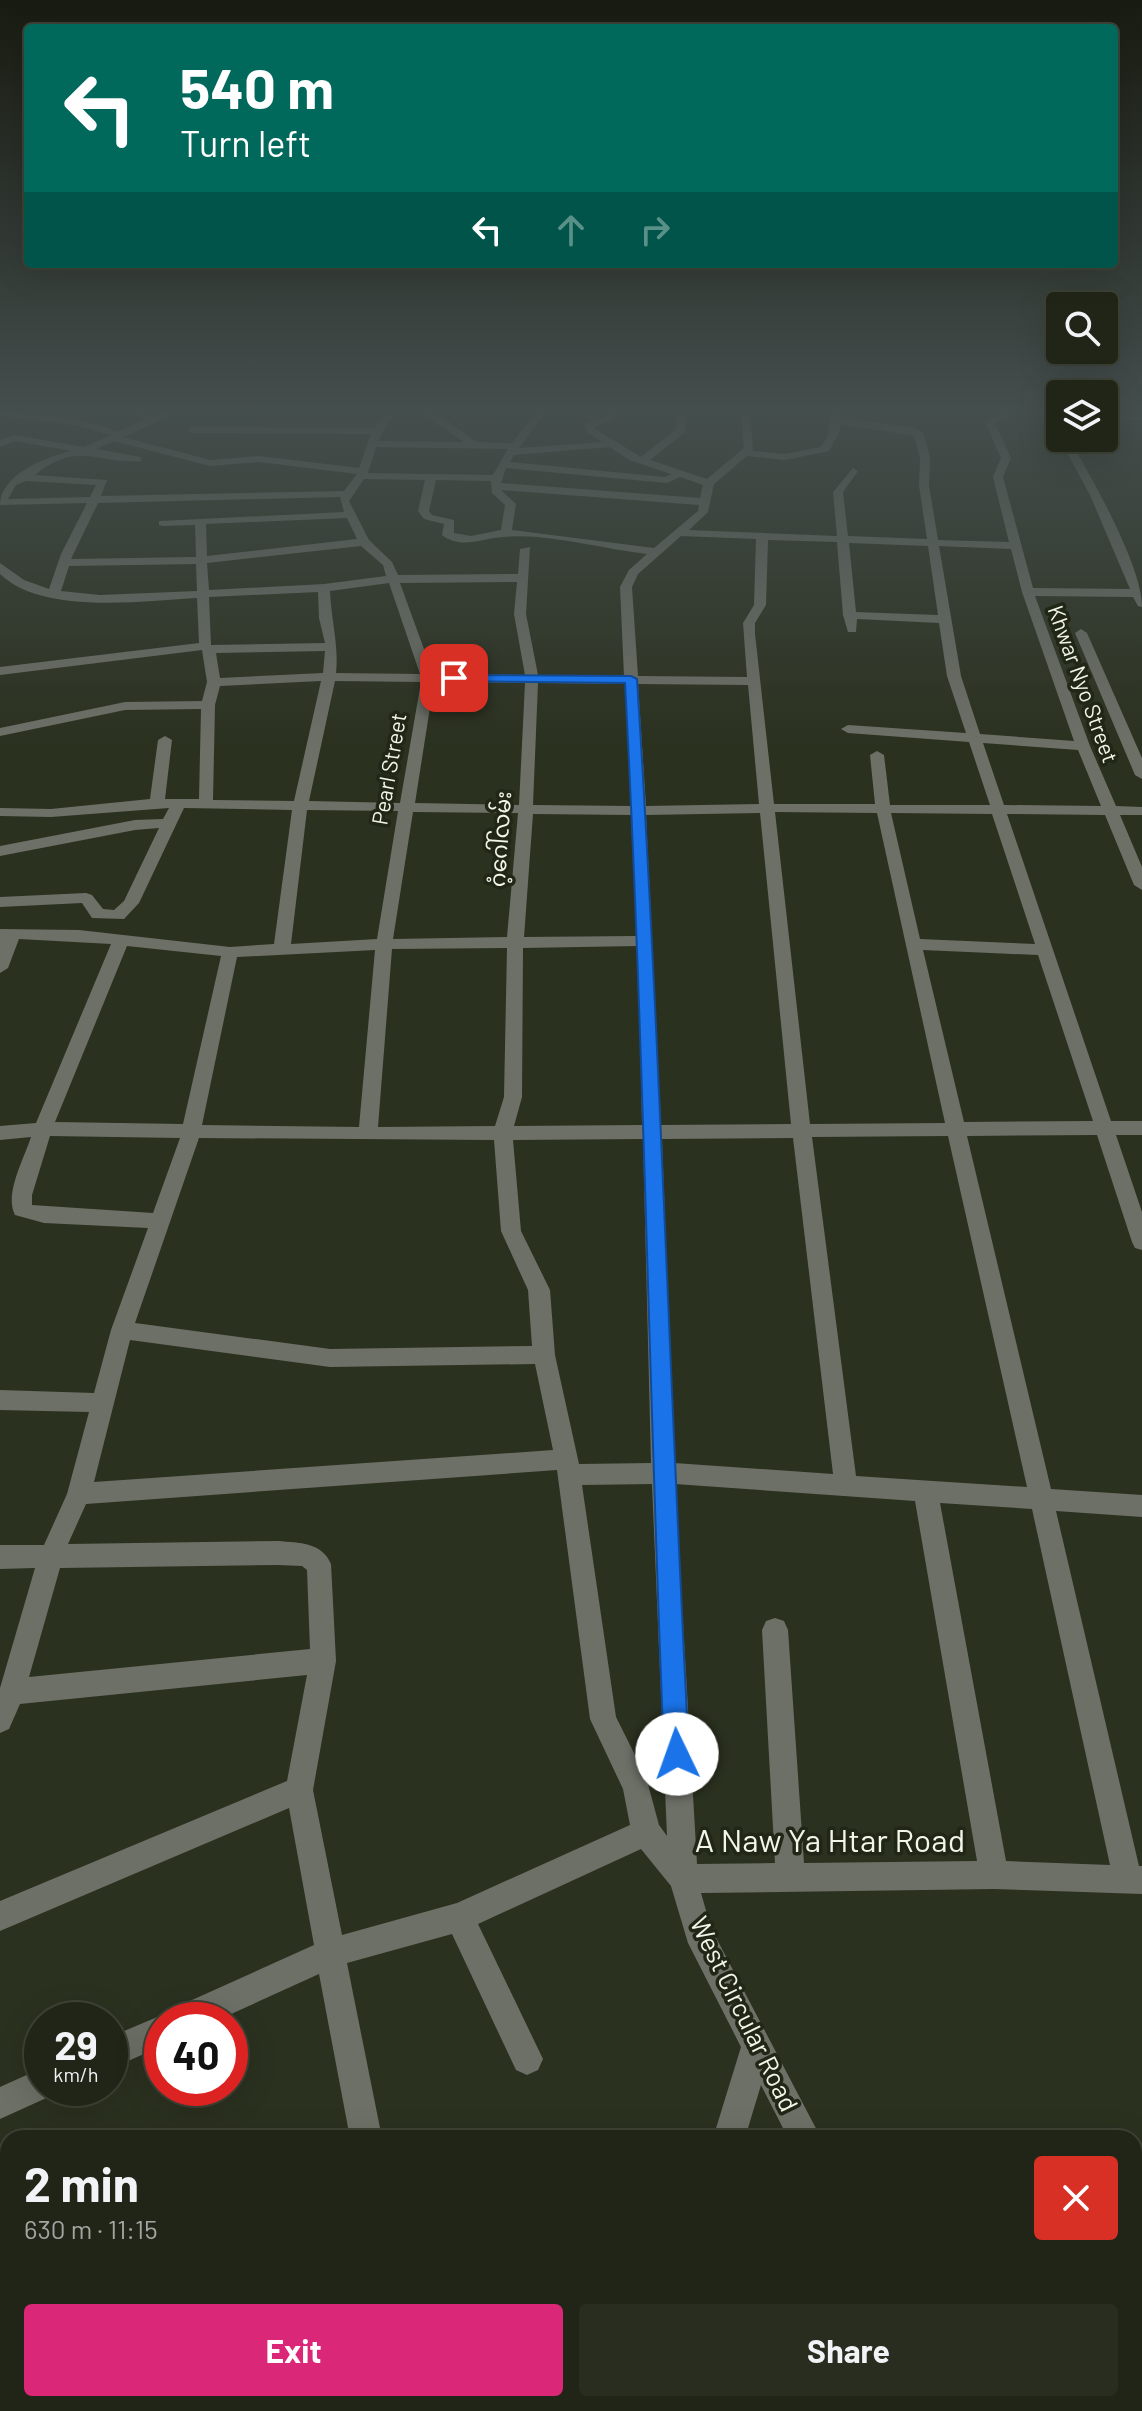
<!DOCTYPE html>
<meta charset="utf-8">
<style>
:root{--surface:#202517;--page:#282d20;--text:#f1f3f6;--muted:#a2a5a1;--line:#3d4236;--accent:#db2777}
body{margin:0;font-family:Barlow,"Noto Sans Myanmar",sans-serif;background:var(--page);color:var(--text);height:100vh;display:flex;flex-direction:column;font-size:30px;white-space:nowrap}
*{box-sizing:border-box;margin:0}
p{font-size:26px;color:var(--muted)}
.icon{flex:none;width:44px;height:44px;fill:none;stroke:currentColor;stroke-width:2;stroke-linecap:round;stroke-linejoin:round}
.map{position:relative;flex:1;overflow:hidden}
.panel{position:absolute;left:0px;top:2130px;width:1142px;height:282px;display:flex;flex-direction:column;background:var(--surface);border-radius:24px 24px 0 0;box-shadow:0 8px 32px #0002,0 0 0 2px var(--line)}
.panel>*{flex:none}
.top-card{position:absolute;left:24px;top:24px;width:1094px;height:244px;border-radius:8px;box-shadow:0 8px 32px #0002,0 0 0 2px var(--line);background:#00695c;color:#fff;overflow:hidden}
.tools{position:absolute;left:1046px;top:292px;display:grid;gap:16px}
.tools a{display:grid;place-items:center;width:72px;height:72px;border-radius:8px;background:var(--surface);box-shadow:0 8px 32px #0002,0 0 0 2px var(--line);font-size:40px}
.speed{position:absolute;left:24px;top:2002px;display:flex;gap:16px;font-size:40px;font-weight:700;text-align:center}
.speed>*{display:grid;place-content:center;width:104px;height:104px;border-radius:50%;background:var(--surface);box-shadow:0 8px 32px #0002,0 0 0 2px var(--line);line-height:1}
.speed small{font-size:20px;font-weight:400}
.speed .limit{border:12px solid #d22;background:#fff;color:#111}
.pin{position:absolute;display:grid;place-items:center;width:68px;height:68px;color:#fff;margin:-34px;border-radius:16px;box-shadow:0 4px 12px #0006}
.me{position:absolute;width:88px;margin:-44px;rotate:357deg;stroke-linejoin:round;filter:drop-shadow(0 0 6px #0008)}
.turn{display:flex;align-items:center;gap:28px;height:168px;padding:0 24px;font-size:36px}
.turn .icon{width:104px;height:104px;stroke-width:2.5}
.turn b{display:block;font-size:56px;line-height:68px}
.lanes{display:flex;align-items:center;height:76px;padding:0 24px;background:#0003;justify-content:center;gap:40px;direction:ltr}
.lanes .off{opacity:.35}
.round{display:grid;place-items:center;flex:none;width:84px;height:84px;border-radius:8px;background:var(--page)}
.headline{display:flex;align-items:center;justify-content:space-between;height:136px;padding:0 24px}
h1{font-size:48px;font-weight:700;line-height:60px}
.primary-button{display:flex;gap:16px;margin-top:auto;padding:16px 24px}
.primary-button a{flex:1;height:92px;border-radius:8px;background:var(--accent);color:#fff;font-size:32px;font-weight:700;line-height:92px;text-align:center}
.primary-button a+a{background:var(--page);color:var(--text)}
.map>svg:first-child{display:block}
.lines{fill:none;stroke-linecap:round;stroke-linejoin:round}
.minor{fill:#6d7067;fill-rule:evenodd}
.route{fill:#1a73e8;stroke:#114b97;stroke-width:2}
.labels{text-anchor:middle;stroke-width:7;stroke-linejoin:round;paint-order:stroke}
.far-street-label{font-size:22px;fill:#f2f6ea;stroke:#212716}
.street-label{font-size:26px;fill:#f2f6ea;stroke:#212716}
.near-street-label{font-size:32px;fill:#f2f6ea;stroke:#212716}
</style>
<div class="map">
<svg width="1142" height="2411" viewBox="0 0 1142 2411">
<rect width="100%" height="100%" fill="#2b311f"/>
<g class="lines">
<g class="minor">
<path d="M 112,407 L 127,407 L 154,416 L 172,407 L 260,407 L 256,412 L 181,411 L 123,437 L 210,460 L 259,456 L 359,468 L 371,434 L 192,433 L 187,430 L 192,427 L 374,428 L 390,409 L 407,407 L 389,420 L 378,441 L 464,442 L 413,407 L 425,407 L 441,416 L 477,442 L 512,443 L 540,407 L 549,407 L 519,448 L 602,442 L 587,432 L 584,424 L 606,417 L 609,407 L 619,407 L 613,421 L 594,426 L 595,429 L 641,457 L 676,429 L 677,407 L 687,407 L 685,432 L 650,460 L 707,479 L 744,448 L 740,407 L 750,407 L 753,451 L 785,454 L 821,447 L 829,433 L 831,407 L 841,407 L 840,418 L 911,427 L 923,432 L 930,457 L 929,485 L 938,540 L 1009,542 L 993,477 L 1001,458 L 985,422 L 999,412 L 971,407 L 1060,412 L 1060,418 L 1009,413 L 1008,418 L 995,423 L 1011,458 L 1003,477 L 1033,588 L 1130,589 L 1090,495 L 1059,438 L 1060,437 L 1069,438 C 1091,477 1142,565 1142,607 L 1138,606 L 1133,597 L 1035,596 L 1090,746 L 1116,806 L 1142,807 L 1142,815 L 1120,815 L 1142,867 L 1142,890 L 1134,885 L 1105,815 L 1007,814 L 1111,1121 L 1142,1121 L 1142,1135 L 1116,1135 L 1142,1212 L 1142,1250 L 1135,1248 L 1132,1242 L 1097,1135 L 967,1136 L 1051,1489 L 1142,1495 L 1142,1517 L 1056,1511 L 1139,1866 L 1142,1866 L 1142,1894 L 994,1889 L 701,1893 L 711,1928 L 821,2138 L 788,2138 L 761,2085 L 745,2138 L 713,2138 L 741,2047 L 688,1943 L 671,1886 L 641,1849 L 478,1924 L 543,2059 L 538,2070 L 527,2075 L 516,2070 L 452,1934 L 347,1963 L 382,2138 L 350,2138 L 319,1974 L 218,2020 L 162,2020 L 162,2046 L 110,2069 L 110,2037 L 162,2015 L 169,2017 L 172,2009 L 314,1945 L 289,1808 L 0,1931 L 0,1901 L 287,1781 L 307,1675 L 20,1704 L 9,1729 L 0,1733 L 0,1688 L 35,1568 L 0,1569 L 0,1545 L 44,1545 L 67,1494 L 89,1412 L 0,1410 L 0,1390 L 94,1393 L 111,1330 L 148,1228 L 44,1223 L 15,1215 C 4,1194 24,1159 31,1137 L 0,1140 L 0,1126 L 36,1123 L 111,944 L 19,939 L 8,968 L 0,973 L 0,929 L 79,930 L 230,947 L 274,944 L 292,810 L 184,808 L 139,903 L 124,919 L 92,918 L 82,903 L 0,907 L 0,897 L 86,893 L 92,895 L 103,909 L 114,910 L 124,901 L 159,828 L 135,830 L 0,856 L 0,846 L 135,820 L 163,819 L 169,808 L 51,817 L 0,816 L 0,808 L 51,809 L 150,799 L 158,740 L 165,736 L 172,740 L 165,799 L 199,799 L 201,709 L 125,710 L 0,736 L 0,728 L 125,702 L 202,701 L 207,682 L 202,650 L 0,675 L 0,667 L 199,643 L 197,598 C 143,601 42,615 0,574 L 0,563 L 24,580 L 49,589 L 61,554 L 87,503 L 0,505 C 0,475 45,457 71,451 L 15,441 L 0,447 L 0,440 L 14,435 L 84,447 L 111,435 L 75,425 L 0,416 L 0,410 L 75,419 L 119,431 L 146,419 ZM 840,424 L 914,436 L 920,457 L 919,485 L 927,539 L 848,536 L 843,492 L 858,471 L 853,468 L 833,492 L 837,536 L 689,530 L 708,512 L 714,484 L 747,456 L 785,460 L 829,451 L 839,433 ZM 114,441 L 210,466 L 259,462 L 357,474 L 344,491 L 101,496 L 107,480 L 35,475 C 78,440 96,464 141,461 L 141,457 L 96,449 ZM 376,447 L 508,449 L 493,475 L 368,473 ZM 610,447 L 629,460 L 671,474 L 665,477 L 510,462 L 514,455 ZM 506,468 L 667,483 L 680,477 L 703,485 L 700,498 L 501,483 ZM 364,479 L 425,480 L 418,511 L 424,519 L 444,524 L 442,535 C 461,550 482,538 503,537 C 550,533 600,549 647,554 L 629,570 L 620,587 L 624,676 L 538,675 L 526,614 L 530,547 L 520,549 L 518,574 L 398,575 L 392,562 L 369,540 L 349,501 ZM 436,480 L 491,481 L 492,493 L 505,505 L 501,530 L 471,536 L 454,533 L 454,520 L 432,515 L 429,511 ZM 26,481 L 96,485 L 90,497 L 8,499 L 16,485 ZM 501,490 L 699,505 L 698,511 L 654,548 L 512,530 L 516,504 ZM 340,497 L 344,512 L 159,521 L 159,525 L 163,526 L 195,525 L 196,557 L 71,559 L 98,503 ZM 347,518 L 357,539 L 207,556 L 206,524 ZM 681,536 L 756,539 L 754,605 L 743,623 L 747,677 L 638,676 L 632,587 L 638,574 ZM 768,540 L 837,542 L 843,615 L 848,632 L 856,632 L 857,619 L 939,623 L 947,676 L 966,733 L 848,725 L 841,729 L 848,733 L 969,742 L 990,805 L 890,805 L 884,755 L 877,751 L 870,755 L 875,804 L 774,804 L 755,634 L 755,623 L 766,605 ZM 849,543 L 928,546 L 938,615 L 856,612 ZM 361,546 L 383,565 L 386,576 L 324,584 L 209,590 L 207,563 ZM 939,546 L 1011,549 L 1022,592 L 1074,741 L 980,734 L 961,676 ZM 196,564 L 197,591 L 100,595 L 61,591 L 69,566 ZM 517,582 L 514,614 L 525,675 L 433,674 L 400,583 ZM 389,583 L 420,674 L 336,673 C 339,645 331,619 330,591 ZM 318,592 L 319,618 L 325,643 L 211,645 L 209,597 ZM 325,651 L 323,673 L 220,678 L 216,653 ZM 321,681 L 294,801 L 213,800 L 215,705 L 220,686 ZM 335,681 L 421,682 L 400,803 L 309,801 ZM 434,682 L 525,683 L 519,805 L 415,803 ZM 538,683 L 625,684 L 631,806 L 533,805 ZM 638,684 L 748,685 L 759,804 L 646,806 ZM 983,743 L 1078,750 L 1101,806 L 1004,805 ZM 307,810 L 398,811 L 377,939 L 291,944 ZM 413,812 L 518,813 L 507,937 L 393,939 ZM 775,812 L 877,813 L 945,1123 L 810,1124 ZM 760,813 L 791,1124 L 661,1125 L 646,815 ZM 891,813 L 992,814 L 1035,944 L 920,939 ZM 533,814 L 631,815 L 637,936 L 524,937 ZM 127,946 L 221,956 L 183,1124 L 55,1122 ZM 638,946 L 642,1125 L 514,1126 L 522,1097 L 523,948 ZM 507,948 L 504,1097 L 495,1126 L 378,1127 L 392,949 ZM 375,950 L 359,1127 L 202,1125 L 237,957 ZM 923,950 L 1038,955 L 1093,1121 L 964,1122 ZM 50,1136 L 180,1138 L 153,1213 L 32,1205 L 32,1195 ZM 948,1136 L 1027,1487 L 856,1476 L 812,1137 ZM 199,1138 L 494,1140 L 501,1231 L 528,1290 L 532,1346 L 330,1349 L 135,1323 ZM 793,1138 L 833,1474 L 674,1463 L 662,1139 ZM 643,1139 L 651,1463 L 579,1464 L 555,1355 L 550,1290 L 521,1231 L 513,1140 ZM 130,1340 L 330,1367 L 535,1364 L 553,1450 L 94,1482 ZM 557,1470 L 590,1719 L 623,1789 L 630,1825 L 457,1903 L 342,1935 L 313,1790 L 336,1661 L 331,1564 C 322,1542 299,1543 278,1541 L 68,1544 L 86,1504 ZM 652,1484 L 667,1836 L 659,1825 L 646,1777 L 616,1717 L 582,1485 ZM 675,1484 L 915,1501 L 977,1861 L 804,1863 L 788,1630 L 784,1621 L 775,1618 L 766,1621 L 762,1630 L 775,1863 L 697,1864 ZM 940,1503 L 1032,1509 L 1110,1865 L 1006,1861 ZM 278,1565 L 302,1566 L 307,1570 L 310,1649 L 29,1677 L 60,1568 Z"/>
<path d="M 1104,413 L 1142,414 L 1142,420 L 1104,419 Z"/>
<path d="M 1081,629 L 1087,633 L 1142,758 L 1142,779 L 1135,775 L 1075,633 Z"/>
<path d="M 42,2068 L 42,2088 L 56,2088 L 53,2095 L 0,2119 L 0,2087 Z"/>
<rect x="0" y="2355" width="8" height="36"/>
<rect x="365" y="2404" width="36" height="7"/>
<rect x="639" y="2404" width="36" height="7"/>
<path d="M 907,2404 L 943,2404 L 945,2411 L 909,2411 Z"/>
</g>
</g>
<linearGradient id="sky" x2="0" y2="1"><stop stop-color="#181b11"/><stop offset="0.55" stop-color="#444e4d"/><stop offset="1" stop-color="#444e4d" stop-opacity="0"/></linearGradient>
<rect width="1142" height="745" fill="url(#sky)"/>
<path class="route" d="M 454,675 L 631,676 L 637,679 C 660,1037 670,1396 689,1754 L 685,1763 L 677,1766 L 668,1763 L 664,1754 C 649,1397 644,1040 625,683 L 450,681 L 450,676 Z"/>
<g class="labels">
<g class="far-street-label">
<text transform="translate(1083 684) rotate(70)" y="8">Khwar Nyo Street</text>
<text transform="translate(389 769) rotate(-80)" y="8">Pearl Street</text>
<text transform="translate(500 839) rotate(-86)" y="8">ဂံ့ဂေါ်လမ်း</text>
</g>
<g class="street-label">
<text transform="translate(744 2014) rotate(64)" y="9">West Circular Road</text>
</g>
<g class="near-street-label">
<text x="830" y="1852">A Naw Ya Htar Road</text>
</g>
</g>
</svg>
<div class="tools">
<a><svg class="icon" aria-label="search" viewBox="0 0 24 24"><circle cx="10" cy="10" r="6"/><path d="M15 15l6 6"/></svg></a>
<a><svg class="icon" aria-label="layers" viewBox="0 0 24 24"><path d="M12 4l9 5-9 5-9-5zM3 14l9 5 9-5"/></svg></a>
</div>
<div class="speed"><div>29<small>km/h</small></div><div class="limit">40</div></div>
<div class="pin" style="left:454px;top:678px;background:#d93025"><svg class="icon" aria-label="arrive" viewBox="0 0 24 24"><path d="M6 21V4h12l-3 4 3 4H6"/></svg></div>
<svg class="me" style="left:677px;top:1754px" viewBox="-20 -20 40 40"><circle r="19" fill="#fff"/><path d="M0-13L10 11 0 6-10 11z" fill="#1a73e8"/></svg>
<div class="top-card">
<div class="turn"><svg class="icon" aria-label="left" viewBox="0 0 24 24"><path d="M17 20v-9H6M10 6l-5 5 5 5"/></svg><div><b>540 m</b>Turn left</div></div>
<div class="lanes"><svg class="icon" aria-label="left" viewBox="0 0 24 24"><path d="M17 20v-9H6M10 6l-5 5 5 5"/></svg><svg class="icon off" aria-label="ahead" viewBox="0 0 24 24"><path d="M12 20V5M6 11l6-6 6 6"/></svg><svg class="icon off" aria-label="right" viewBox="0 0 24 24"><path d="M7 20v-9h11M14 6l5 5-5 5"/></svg></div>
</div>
<section class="panel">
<div class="headline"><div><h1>2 min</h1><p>630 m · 11:15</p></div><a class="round" style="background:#d93025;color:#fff"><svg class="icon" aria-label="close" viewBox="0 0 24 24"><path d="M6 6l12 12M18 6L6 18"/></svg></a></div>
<div class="primary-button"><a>Exit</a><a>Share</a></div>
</section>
</div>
